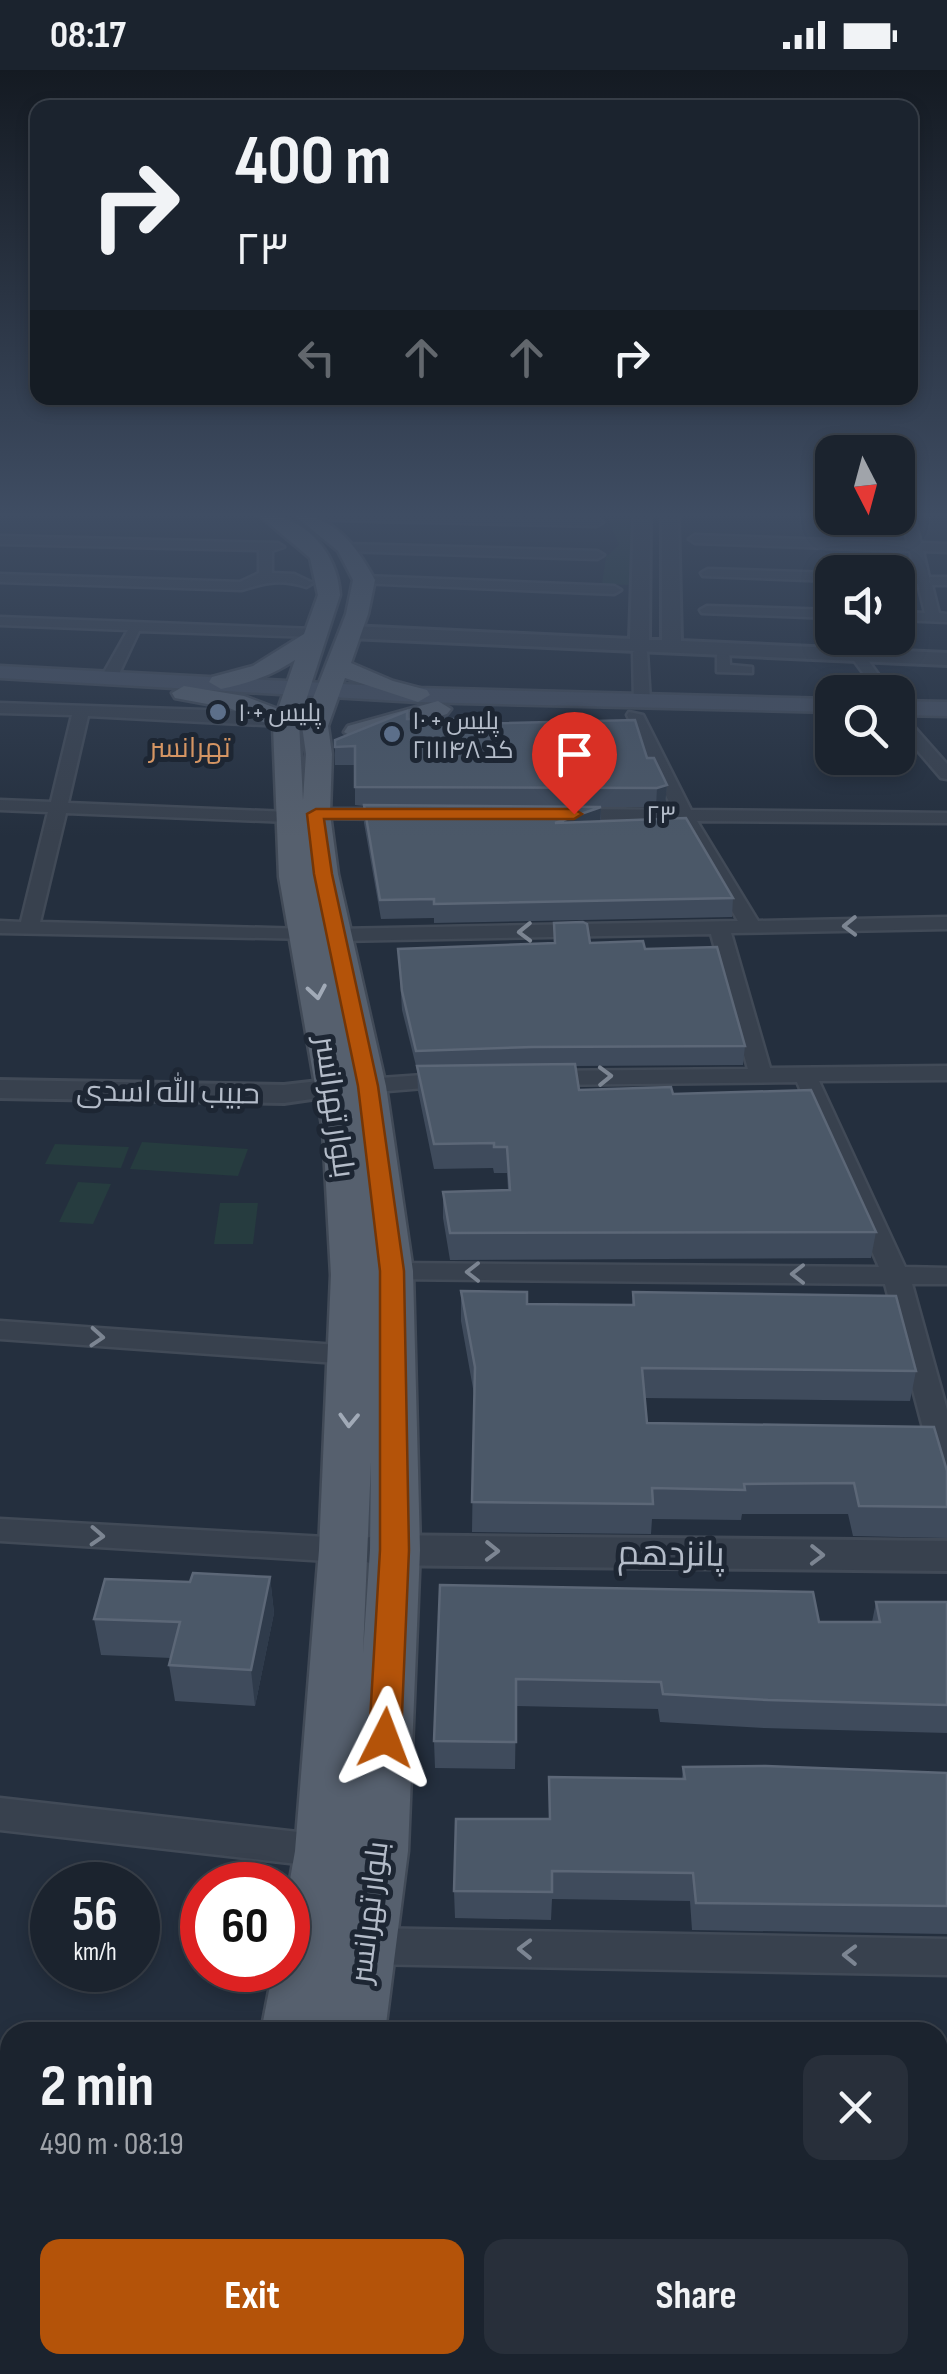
<!DOCTYPE html>
<meta charset="utf-8">
<style>
:root{--surface:#1b232e;--page:#282f3a;--text:#f1f3f6;--muted:#a0a4aa;--line:#39404a;--accent:#b45309}
body{margin:0;font-family:"Sofia Sans Condensed",Cairo,sans-serif;background:var(--page);color:var(--text);height:100vh;display:flex;flex-direction:column;font-size:38px;white-space:nowrap}
*{box-sizing:border-box;margin:0}
p{font-size:32px;color:var(--muted)}
.icon{flex:none;width:55px;height:55px;fill:none;stroke:currentColor;stroke-width:2;stroke-linecap:round;stroke-linejoin:round}
.map{position:relative;flex:1;overflow:hidden}
.sheet{position:absolute;left:0px;top:1952px;width:948px;height:352px;display:flex;flex-direction:column;background:var(--surface);border-radius:30px 30px 0 0;box-shadow:0 5px 15px #0003,0 0 0 2px var(--line)}
.sheet>*{flex:none}
.guide{position:absolute;left:30px;top:30px;width:888px;height:305px;border-radius:20px;box-shadow:0 5px 15px #0003,0 0 0 2px var(--line);background:#1b232e;color:var(--text);overflow:hidden}
.needle{width:65px;rotate:174deg}
.fabs{position:absolute;left:815px;top:365px;display:grid;gap:20px}
.fabs a{display:grid;place-items:center;width:100px;height:100px;border-radius:20px;background:var(--surface);box-shadow:0 5px 15px #0003,0 0 0 2px var(--line);font-size:50px}
.speed{position:absolute;left:30px;top:1792px;display:flex;gap:20px;font-size:50px;font-weight:700;text-align:center}
.speed>*{display:grid;place-content:center;width:130px;height:130px;border-radius:50%;background:var(--surface);box-shadow:0 5px 15px #0003,0 0 0 2px var(--line);line-height:1}
.speed small{font-size:25px;font-weight:400}
.speed .limit{border:15px solid #d22;background:#fff;color:#111}
.pin{position:absolute;display:grid;place-items:center;width:85px;height:85px;color:#fff;margin:-102px -42px;border-radius:50% 50% 50% 0;rotate:-45deg;box-shadow:0 0 10px #0007}
.pin .icon{rotate:45deg}
.me{position:absolute;width:110px;margin:-55px;rotate:3deg;stroke-linejoin:round;filter:drop-shadow(0 0 8px #0008)}
.turn{display:flex;align-items:center;gap:35px;height:210px;padding:0 40px;font-size:45px}
.turn .icon{width:130px;height:130px;stroke-width:2.5}
.turn b{display:block;font-size:70px;line-height:85px}
.lanes{display:flex;align-items:center;height:95px;padding:0 40px;background:#0003;justify-content:center;gap:50px;direction:ltr}
.lanes .off{opacity:.35}
.round{display:grid;place-items:center;flex:none;width:105px;height:105px;border-radius:20px;background:var(--page)}
.overview{display:flex;align-items:center;justify-content:space-between;height:170px;padding:0 40px}
h1{font-size:60px;font-weight:700;line-height:75px}
.primary-button{display:flex;gap:20px;margin-top:auto;padding:20px 40px}
.primary-button a{flex:1;height:115px;border-radius:20px;background:var(--accent);color:#fff;font-size:40px;font-weight:700;line-height:115px;text-align:center}
.primary-button a+a{background:var(--page);color:var(--text)}
.status{display:flex;justify-content:space-between;align-items:center;height:70px;padding:0 50px;background:var(--surface);direction:ltr}
.status svg{height:28px;fill:currentColor}
.map>svg:first-child{display:block}
.green{fill:#263c3f}
.lines{fill:none;stroke-linecap:round;stroke-linejoin:round}
.minor-casing{stroke:#414a57;stroke-width:5}
.tertiary-casing{stroke:#414a57;stroke-width:6}
.secondary-casing{stroke:#414a57;stroke-width:5}
.primary-casing{stroke:#414a57;stroke-width:5}
.minor{fill:#38414e;fill-rule:evenodd}
.tertiary{fill:#38414e;fill-rule:evenodd}
.secondary{fill:#465061;fill-rule:evenodd}
.primary{fill:#56606e;fill-rule:evenodd}
.wall{fill:#3f4b5c}
.shaded-wall{fill:#2f3b4b}
.building{fill:#4b5868;stroke:#5c6777;stroke-width:2.5}
.oneway{stroke:#7c8592}
.oneway2{stroke:#a1aab7}
.route{fill:#b45309;stroke:#753606;stroke-width:2.5}
.service-dot{fill:#5c6f8a;stroke:#1d2633;stroke-width:4}
.labels{text-anchor:middle;stroke-width:10;stroke-linejoin:round;paint-order:stroke}
.far-poi-label{font-size:25px;fill:#b4bcc9;stroke:#1d2633;text-anchor:start}
.far-street-label{font-size:25px;fill:#b4bcc9;stroke:#1d2633}
.far-neighbourhood-label{font-size:28px;fill:#d59563;stroke:#1d2633}
.street-label{font-size:30px;fill:#b4bcc9;stroke:#1d2633}
.near-street-label{font-size:35px;fill:#b4bcc9;stroke:#1d2633}
</style>
<div class="status"><b>08:17</b><svg viewBox="0 0 49 12"><path d="M0 12V9h3v3zM5 12V6h3v6zM10 12V3h3v9zM15 12V0h3v12zM26 1h20v11H26zM47 4h2v5h-2z"/></svg></div>
<div class="map">
<svg width="947" height="2304" viewBox="0 0 947 2304">
<rect width="100%" height="100%" fill="#242f3e"/>
<g class="green">
<path d="M 606,445 L 635,445 L 629,515 L 602,514 L 606,487 L 619,475 Z"/>
<path d="M 142,1072 L 248,1079 L 238,1106 L 130,1099 Z"/>
<path d="M 55,1074 L 129,1077 L 121,1098 L 45,1094 Z"/>
<path d="M 78,1112 L 111,1114 L 93,1154 L 59,1152 Z"/>
<path d="M 220,1133 L 258,1133 L 253,1174 L 214,1174 Z"/>
</g>
<g class="lines">
<g class="minor-casing">
<g id="minor">
<path d="M 436,445 L 597,448 L 603,452 L 597,456 L 329,450 L 323,446 Z"/>
<path d="M 901,445 L 913,445 L 921,473 L 947,474 L 947,482 L 923,481 L 929,507 L 947,507 L 947,515 L 932,515 L 939,543 L 947,544 L 947,552 L 898,550 L 898,542 L 925,543 L 918,514 L 898,514 L 898,506 L 916,506 L 910,481 L 695,473 L 689,469 L 695,465 L 908,473 Z"/>
<path d="M 0,466 L 278,473 L 284,477 L 272,481 L 272,503 L 294,504 L 313,513 L 306,517 C 282,509 266,512 242,520 L 0,512 L 0,504 L 240,512 L 259,503 L 259,480 L 0,474 Z"/>
<path d="M 347,474 L 597,481 L 604,485 L 597,489 L 342,481 L 342,475 Z"/>
<path d="M 708,499 L 832,503 L 832,511 L 703,506 L 701,503 Z"/>
<path d="M 364,506 L 614,516 L 621,520 L 614,524 L 359,513 L 357,510 Z"/>
<path d="M 707,536 L 832,540 L 832,548 L 702,543 L 700,540 Z"/>
<path d="M 0,547 L 315,559 L 322,563 L 315,567 L 139,561 L 118,606 L 110,611 L 102,606 L 128,560 L 0,555 Z"/>
<path d="M 717,576 L 729,579 L 730,595 L 752,597 L 752,603 L 717,602 Z"/>
<path d="M 640,578 L 647,582 L 650,631 L 642,636 L 634,631 L 633,582 Z"/>
<path d="M 852,582 L 862,582 L 891,622 L 877,622 L 850,585 Z"/>
<path d="M 0,633 L 260,642 L 288,648 L 288,654 L 282,656 L 88,646 L 68,733 L 288,742 L 297,747 L 288,752 L 66,743 L 40,852 L 307,859 L 314,861 L 314,869 L 0,863 L 0,851 L 21,852 L 48,742 L 0,740 L 0,730 L 51,732 L 72,645 L 0,643 Z"/>
<path d="M 629,642 L 643,645 L 691,740 L 947,743 L 947,753 L 697,751 L 758,851 L 947,847 L 947,859 L 731,863 L 770,998 L 947,996 L 947,1010 L 819,1011 L 905,1197 L 947,1198 L 947,1214 L 912,1214 L 947,1340 L 947,1403 L 937,1399 L 932,1392 L 885,1214 L 392,1209 L 379,1201 L 392,1193 L 879,1197 L 797,1012 L 542,1015 L 531,1008 L 542,1001 L 748,999 L 711,864 L 338,871 L 328,865 L 338,859 L 738,851 L 679,750 L 571,749 L 562,744 L 571,739 L 673,740 L 627,645 Z"/>
<path d="M 898,648 L 907,649 L 947,694 L 947,709 L 941,708 L 898,658 Z"/>
<path d="M 316,739 L 396,739 L 405,744 L 396,749 L 310,748 L 307,744 Z"/>
<path d="M 452,1003 L 463,1010 L 460,1015 L 352,1024 L 341,1017 L 352,1010 Z"/>
<path d="M 0,1251 L 351,1276 L 361,1278 L 365,1285 L 361,1292 L 351,1294 L 0,1269 Z"/>
<path d="M 0,1449 L 344,1468 L 355,1472 L 359,1480 L 355,1488 L 344,1492 L 0,1471 Z"/>
<path d="M 0,1728 L 324,1765 L 337,1770 L 342,1781 L 337,1792 L 324,1797 L 0,1760 Z"/>
<path d="M 366,1858 L 947,1869 L 947,1905 L 366,1894 L 353,1889 L 347,1876 L 353,1863 Z"/>
</g>
</g>
<g class="tertiary-casing">
<g id="tertiary">
<path d="M 634,445 L 650,445 L 649,570 L 662,570 L 662,445 L 678,445 L 681,571 L 947,583 L 947,595 L 350,568 L 341,562 L 350,556 L 630,569 Z"/>
<path d="M 336,1009 L 346,1012 L 351,1018 L 346,1024 L 284,1033 L 0,1028 L 0,1010 L 284,1015 Z"/>
<path d="M 377,1465 L 947,1471 L 947,1501 L 377,1495 L 363,1491 L 357,1480 L 363,1469 Z"/>
<path d="M 0,2132 L 10,2134 L 10,2190 L 0,2188 Z"/>
</g>
</g>
<g class="secondary-casing">
<g id="secondary">
<path d="M 0,596 L 418,618 L 832,629 L 832,642 L 418,632 L 0,608 Z"/>
<path d="M 898,631 L 947,632 L 947,646 L 898,645 Z"/>
</g>
</g>
<g class="primary-casing">
<g id="primary">
<path d="M 259,445 C 303,443 338,482 340,525 L 299,652 L 303,730 L 306,684 L 302,656 L 346,544 L 353,510 L 338,481 L 294,445 C 335,445 357,477 375,510 L 368,544 L 351,593 L 393,611 L 427,620 L 430,625 L 418,632 L 345,608 L 328,656 L 332,684 L 330,744 L 338,804 L 386,1016 L 413,1201 L 420,1480 L 408,1781 L 385,1962 L 261,1962 L 273,1900 L 288,1900 L 288,1821 L 295,1781 L 319,1480 L 331,1205 L 323,1061 L 279,807 L 273,656 L 229,638 L 175,628 L 172,623 L 184,616 L 244,626 L 278,639 L 295,590 C 271,606 249,613 221,619 L 209,612 L 212,607 L 253,596 L 304,564 L 318,525 L 310,488 ZM 371,1392 L 370,1480 L 363,1583 Z"/>
<path d="M 438,631 L 451,639 L 447,644 L 357,670 L 344,662 L 348,656 Z"/>
<path d="M 202,2295 L 343,2295 L 343,2304 L 200,2304 Z"/>
</g>
</g>
<use href="#minor" class="minor"/>
<use href="#tertiary" class="tertiary"/>
<use href="#secondary" class="secondary"/>
<use href="#primary" class="primary"/>
</g>
<g class="wall">
<path d="M 407,649 L 469,654 L 647,688 L 667,715 L 665,734 L 656,737 L 601,737 L 601,752 L 733,828 L 732,847 L 434,853 L 434,848 L 381,849 L 364,753 L 364,736 L 355,735 L 355,695 L 335,695 L 335,670 Z"/>
<path d="M 554,853 L 590,873 L 645,879 L 745,976 L 743,995 L 575,996 L 579,1020 L 673,1024 L 876,1162 L 871,1188 L 450,1190 L 443,1148 L 443,1122 L 508,1120 L 507,1103 L 494,1103 L 493,1098 L 434,1099 L 418,1021 L 417,1000 L 402,940 L 398,879 L 554,873 Z"/>
<path d="M 461,1221 L 527,1234 L 632,1235 L 633,1222 L 916,1301 L 910,1331 L 644,1328 L 647,1353 L 947,1401 L 947,1468 L 853,1466 L 848,1444 L 742,1444 L 741,1450 L 652,1449 L 651,1464 L 472,1462 L 474,1324 L 461,1251 Z"/>
<path d="M 270,1507 L 274,1543 L 255,1636 L 175,1631 L 169,1595 L 171,1588 L 101,1585 L 94,1549 L 190,1512 Z"/>
<path d="M 440,1515 L 819,1552 L 872,1552 L 876,1532 L 947,1532 L 947,1663 L 764,1658 L 660,1652 L 658,1639 L 516,1636 L 515,1699 L 435,1698 L 434,1671 Z"/>
<path d="M 683,1697 L 947,1703 L 947,1864 L 692,1860 L 690,1831 L 552,1829 L 551,1850 L 455,1848 L 454,1821 L 549,1749 L 549,1707 L 682,1709 Z"/>
</g>
<g class="shaded-wall">
<path d="M 667,715 L 665,734 L 656,737 L 657,718 Z"/>
<path d="M 601,737 L 600,755 L 555,753 Z"/>
<path d="M 270,1507 L 274,1543 L 255,1636 L 251,1600 Z"/>
</g>
<g class="building">
<path d="M 407,641 L 407,649 L 469,649 L 469,654 L 635,650 L 647,688 L 654,688 L 667,715 L 657,718 L 355,717 L 355,676 L 335,677 L 335,670 Z"/>
<path d="M 364,735 L 601,737 L 555,753 L 686,748 L 733,828 L 434,834 L 434,829 L 380,830 Z"/>
<path d="M 583,852 L 587,854 L 590,873 L 643,871 L 645,879 L 717,877 L 745,976 L 532,977 L 416,981 L 402,921 L 398,879 L 555,873 L 554,853 Z"/>
<path d="M 575,994 L 579,1020 L 671,1017 L 673,1024 L 811,1020 L 876,1162 L 450,1163 L 443,1122 L 510,1120 L 507,1077 L 494,1077 L 494,1073 L 434,1074 L 417,996 Z"/>
<path d="M 461,1221 L 527,1222 L 527,1234 L 634,1235 L 633,1222 L 896,1226 L 916,1301 L 642,1298 L 647,1353 L 934,1357 L 947,1401 L 947,1437 L 859,1436 L 854,1413 L 744,1414 L 745,1420 L 652,1418 L 653,1434 L 472,1432 L 475,1297 Z"/>
<path d="M 193,1503 L 270,1507 L 251,1600 L 169,1595 L 180,1552 L 94,1549 L 105,1509 L 190,1512 Z"/>
<path d="M 440,1515 L 813,1522 L 819,1552 L 880,1552 L 876,1532 L 947,1532 L 947,1635 L 768,1630 L 663,1624 L 661,1612 L 516,1609 L 516,1672 L 434,1671 Z"/>
<path d="M 766,1696 L 947,1703 L 947,1836 L 696,1833 L 693,1803 L 552,1801 L 552,1822 L 454,1821 L 456,1749 L 550,1749 L 549,1707 L 685,1709 L 683,1697 Z"/>
</g>
<defs><path id="oneway-chevron" d="M-2-3.5L2.5 0L-2 3.5" fill="none" stroke-width="1.6" stroke-linecap="round" stroke-linejoin="round" transform="scale(2.5)"/></defs>
<g class="oneway">
<use href="#oneway-chevron" transform="translate(850 856) rotate(179)"/>
<use href="#oneway-chevron" transform="translate(525 862) rotate(179)"/>
<use href="#oneway-chevron" transform="translate(605 1006) rotate(-1)"/>
<use href="#oneway-chevron" transform="translate(473 1202) rotate(-180)"/>
<use href="#oneway-chevron" transform="translate(798 1204) rotate(-180)"/>
<use href="#oneway-chevron" transform="translate(97 1267) rotate(4)"/>
<use href="#oneway-chevron" transform="translate(97 1466) rotate(3)"/>
<use href="#oneway-chevron" transform="translate(492 1481) rotate(1)"/>
<use href="#oneway-chevron" transform="translate(817 1485) rotate(1)"/>
<use href="#oneway-chevron" transform="translate(525 1879) rotate(-179)"/>
<use href="#oneway-chevron" transform="translate(850 1885) rotate(-179)"/>
</g>
<g class="oneway2">
<use href="#oneway-chevron" transform="translate(317 922) rotate(80)"/>
<use href="#oneway-chevron" transform="translate(349 1350) rotate(92)"/>
</g>
<linearGradient id="sky" x2="0" y2="1"><stop stop-color="#141a22"/><stop offset="0.58" stop-color="#3f4d63"/><stop offset="1" stop-color="#3f4d63" stop-opacity="0"/></linearGradient>
<rect width="947" height="767" fill="url(#sky)"/>
<path class="route" d="M 316,739 L 574,739 L 582,744 L 574,749 L 324,749 L 332,804 L 378,1016 L 404,1201 L 409,1480 L 401,1668 L 396,1678 L 385,1681 L 374,1678 L 369,1668 L 380,1480 L 380,1201 L 358,1016 L 314,804 L 307,744 Z"/>
<g class="service-dot">
<circle cx="218" cy="642" r="10"/>
<circle cx="392" cy="664" r="10"/>
</g>
<g class="labels">
<g class="far-poi-label">
<text x="238" y="651">پلیس +۱۰</text>
<text x="412" y="659">پلیس + ۱۰<tspan x="412" dy="29">کد ۲۱۱۱۴۸</tspan></text>
</g>
<g class="far-street-label">
<text x="661" y="753">۲۳</text>
</g>
<g class="far-neighbourhood-label">
<text x="190" y="687">تهرانسر</text>
</g>
<g class="street-label">
<text transform="translate(168 1022) rotate(1)" y="10">حبیب الله اسدی</text>
<text transform="translate(335 1037) rotate(82)" y="10">بلوار تهرانسر</text>
<text transform="translate(369 1842) rotate(-83)" y="10">بلوار تهرانسر</text>
</g>
<g class="near-street-label">
<text transform="translate(671 1483) rotate(1)" y="12">پانزدهم</text>
</g>
</g>
</svg>
<div class="fabs">
<a><svg class="needle" viewBox="-14 -14 28 28"><path d="M0-13l5 13h-10z" fill="#e53935"/><path d="M0 13l5-13h-10z" fill="#a0a4aa"/></svg></a>
<a><svg class="icon" aria-label="sound" viewBox="0 0 24 24"><path d="M4 9h4l5-4v14l-5-4H4zM17 9q2 3 0 6"/></svg></a>
<a><svg class="icon" aria-label="search" viewBox="0 0 24 24"><circle cx="10" cy="10" r="6"/><path d="M15 15l6 6"/></svg></a>
</div>
<div class="speed"><div>56<small>km/h</small></div><div class="limit">60</div></div>
<div class="pin" style="left:574px;top:744px;background:#d93025"><svg class="icon" aria-label="arrive" viewBox="0 0 24 24"><path d="M6 21V4h12l-3 4 3 4H6"/></svg></div>
<svg class="me" style="left:385px;top:1668px" viewBox="-20 -20 40 40"><path d="M0-17L14 15 0 8-14 15z" fill="#b45309" stroke="#fff" stroke-width="4"/></svg>
<div class="guide">
<div class="turn"><svg class="icon" aria-label="right" viewBox="0 0 24 24"><path d="M7 20v-9h11M14 6l5 5-5 5"/></svg><div><b>400 m</b>۲۳</div></div>
<div class="lanes"><svg class="icon off" aria-label="left" viewBox="0 0 24 24"><path d="M17 20v-9H6M10 6l-5 5 5 5"/></svg><svg class="icon off" aria-label="ahead" viewBox="0 0 24 24"><path d="M12 20V5M6 11l6-6 6 6"/></svg><svg class="icon off" aria-label="ahead" viewBox="0 0 24 24"><path d="M12 20V5M6 11l6-6 6 6"/></svg><svg class="icon" aria-label="right" viewBox="0 0 24 24"><path d="M7 20v-9h11M14 6l5 5-5 5"/></svg></div>
</div>
<section class="sheet">
<div class="overview"><div><h1>2 min</h1><p>490 m · 08:19</p></div><a class="round"><svg class="icon" aria-label="close" viewBox="0 0 24 24"><path d="M6 6l12 12M18 6L6 18"/></svg></a></div>
<div class="primary-button"><a>Exit</a><a>Share</a></div>
</section>
</div>
